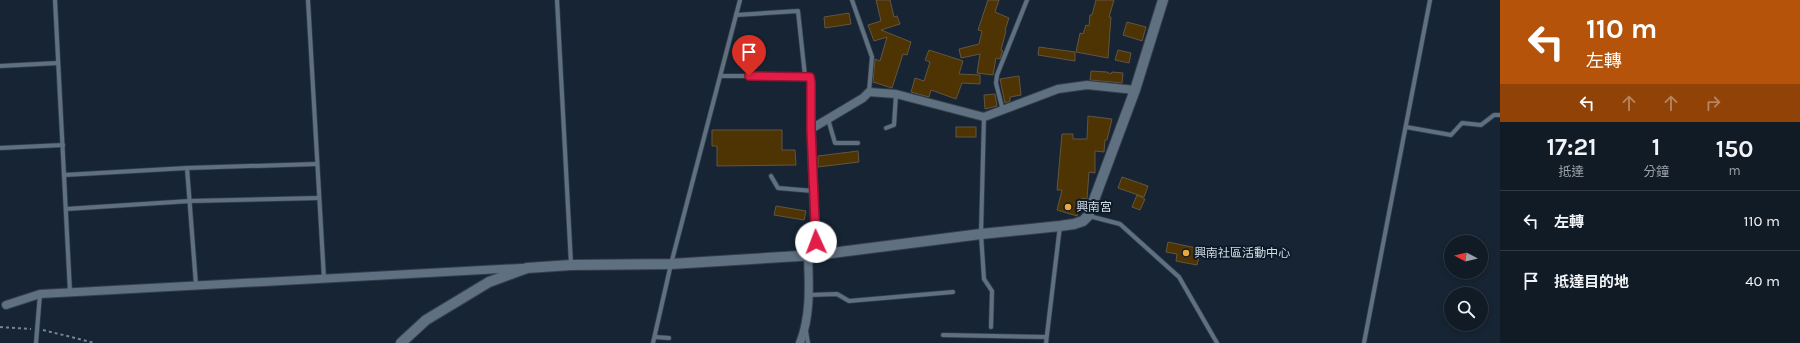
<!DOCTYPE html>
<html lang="zh-TW">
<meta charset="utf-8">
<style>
:root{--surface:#101b26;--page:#1e2832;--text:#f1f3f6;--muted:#9ca1a7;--line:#303943}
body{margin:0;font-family:Karla,"Noto Sans TC",sans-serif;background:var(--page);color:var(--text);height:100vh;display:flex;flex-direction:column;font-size:15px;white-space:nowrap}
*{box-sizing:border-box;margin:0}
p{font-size:13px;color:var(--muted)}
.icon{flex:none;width:22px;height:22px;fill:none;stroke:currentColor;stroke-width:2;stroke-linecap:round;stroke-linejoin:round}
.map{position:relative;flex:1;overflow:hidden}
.details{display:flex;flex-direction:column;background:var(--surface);width:300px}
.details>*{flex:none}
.banner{background:#b45309;color:#fff;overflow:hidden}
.needle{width:26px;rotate:277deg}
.fabs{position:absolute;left:1444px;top:235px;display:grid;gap:8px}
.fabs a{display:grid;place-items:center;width:44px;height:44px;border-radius:50%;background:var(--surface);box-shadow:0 2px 6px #0003,0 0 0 1px var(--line);font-size:20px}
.pin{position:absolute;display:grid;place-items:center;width:34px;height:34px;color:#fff;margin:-41px -17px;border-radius:50% 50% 50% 0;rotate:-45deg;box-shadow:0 0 4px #0007}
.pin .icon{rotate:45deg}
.me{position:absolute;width:44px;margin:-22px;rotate:358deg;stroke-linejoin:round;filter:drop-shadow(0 0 3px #0008)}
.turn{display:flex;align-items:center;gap:14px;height:84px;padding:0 20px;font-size:18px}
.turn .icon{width:52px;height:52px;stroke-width:2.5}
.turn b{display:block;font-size:28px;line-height:34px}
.lanes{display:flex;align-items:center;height:38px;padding:0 20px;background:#0003;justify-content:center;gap:20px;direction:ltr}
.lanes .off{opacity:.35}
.eta{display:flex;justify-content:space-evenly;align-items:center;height:68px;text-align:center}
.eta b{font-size:24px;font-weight:700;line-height:28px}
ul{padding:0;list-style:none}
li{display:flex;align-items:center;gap:12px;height:60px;padding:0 20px;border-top:1px solid var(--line)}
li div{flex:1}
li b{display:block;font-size:15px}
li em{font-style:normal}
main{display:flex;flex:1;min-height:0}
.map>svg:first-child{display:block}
.building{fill:#4e3403;stroke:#625542}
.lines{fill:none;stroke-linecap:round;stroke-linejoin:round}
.lane-casing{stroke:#343e4b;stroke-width:5.5}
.street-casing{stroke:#343e4b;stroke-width:10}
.secondary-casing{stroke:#343e4b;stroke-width:12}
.path{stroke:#798491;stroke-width:2;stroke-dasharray:3 3;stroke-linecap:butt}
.lane{stroke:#5f7081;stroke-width:4}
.street{stroke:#5f7081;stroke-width:8}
.secondary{stroke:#5f7081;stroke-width:10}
.route-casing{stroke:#92132f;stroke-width:10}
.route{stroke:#e11d48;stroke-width:7}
.poi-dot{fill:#eaaa39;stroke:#0d1b29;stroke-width:1.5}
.labels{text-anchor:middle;stroke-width:4;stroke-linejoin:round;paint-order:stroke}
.poi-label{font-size:12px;fill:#d2dbe5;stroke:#0d1b29;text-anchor:start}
</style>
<main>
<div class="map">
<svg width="1500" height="343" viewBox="0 0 1500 343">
<rect width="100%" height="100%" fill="#162433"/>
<g class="building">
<path d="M 876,0 L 890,0 L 894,17 L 897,16 L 900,24 L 881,30 L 911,42 L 907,55 L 903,54 L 892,88 L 873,82 L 875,59 L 880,61 L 887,37 L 874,41 L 868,25 L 881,21 Z"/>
<path d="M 988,0 L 999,0 L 995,12 L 1009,18 L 1005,30 L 1006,31 L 1001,50 L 1003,51 L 1002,53 L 1000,59 L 996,58 L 993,75 L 977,73 L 980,54 L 961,58 L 959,49 L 979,44 L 982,31 L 978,30 Z"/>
<path d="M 1096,0 L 1114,0 L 1109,17 L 1111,17 L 1108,58 L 1076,52 L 1080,33 L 1083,34 L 1086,25 L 1089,26 L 1090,15 L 1092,15 Z"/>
<path d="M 849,13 L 851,24 L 825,28 L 824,17 Z"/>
<path d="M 1127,22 L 1146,27 L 1142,41 L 1123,35 Z"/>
<path d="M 1039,47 L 1075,52 L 1075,61 L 1038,55 Z"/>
<path d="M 929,50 L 963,61 L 959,74 L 980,75 L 980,84 L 962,83 L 956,99 L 931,90 L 929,97 L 911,92 L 915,78 L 924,81 L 930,62 L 925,60 Z"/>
<path d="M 1118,50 L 1131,53 L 1129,63 L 1115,60 Z"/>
<path d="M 1091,71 L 1107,72 L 1111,74 L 1112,72 L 1123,73 L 1122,83 L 1090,80 Z"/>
<path d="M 1019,76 L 1021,95 L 1010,97 L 1010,101 L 1005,103 L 1000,79 Z"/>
<path d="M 995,94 L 997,106 L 985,109 L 984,95 Z"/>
<path d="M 1088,116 L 1112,119 L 1107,140 L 1105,140 L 1104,152 L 1095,151 L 1095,173 L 1089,172 L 1087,199 L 1082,198 L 1077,216 L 1057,210 L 1062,190 L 1057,190 L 1062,134 L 1073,134 L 1073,139 L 1087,139 Z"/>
<rect x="956" y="127" width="20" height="10"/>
<path d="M 712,130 L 782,130 L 782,150 L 795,150 L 796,165 L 717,166 L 717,146 L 712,146 Z"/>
<path d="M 858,151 L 859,162 L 818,167 L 818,156 Z"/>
<path d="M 1122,177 L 1148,186 L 1144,197 L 1118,188 Z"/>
<path d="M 1137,195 L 1145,199 L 1140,210 L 1132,207 Z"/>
<path d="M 776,206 L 806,211 L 804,220 L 774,215 Z"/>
<path d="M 1168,242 L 1201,249 L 1197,265 L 1176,261 L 1177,254 L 1166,252 Z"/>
</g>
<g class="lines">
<g class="lane-casing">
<g id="lane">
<path d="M 55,0 L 70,292"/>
<path d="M 308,0 L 324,279"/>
<path d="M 557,0 L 571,264"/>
<path d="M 852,0 L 872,57 L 869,92"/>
<path d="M 736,15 L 798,11 L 805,76 L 810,77 L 811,82 L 811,129"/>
<path d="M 0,66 L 58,63"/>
<path d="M 721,76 L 805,76"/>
<path d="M 1003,111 L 996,83 L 997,75 L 1027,0"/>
<path d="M 984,117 L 981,234 L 984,279 L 992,291 L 991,327"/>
<path d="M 828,119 L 835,143 L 858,143"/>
<path d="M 1406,127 L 1451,135 L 1462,123 L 1481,125 L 1494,115 L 1500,115"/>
<path d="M 886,128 L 894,125 L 896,94"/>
<path d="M 0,148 L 63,145"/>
<path d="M 187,168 L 196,285"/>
<path d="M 64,175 L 187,168 L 316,164"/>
<path d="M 771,176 L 778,188 L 813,191"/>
<path d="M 66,209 L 190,201 L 318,198"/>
<path d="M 1089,216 L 1120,224 L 1179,277 L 1217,343"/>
<path d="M 809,295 L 837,294 L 849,301 L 953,292"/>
<path d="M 806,331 L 808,343"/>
<path d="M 943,335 L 1046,337"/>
<path d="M 655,337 L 669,338"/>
<path d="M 36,343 L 40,294"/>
<path d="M 653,343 L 671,264 L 740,0"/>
<path d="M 1046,343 L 1060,226"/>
<path d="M 1364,343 L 1430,0"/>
</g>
</g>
<g class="street-casing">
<g id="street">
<path d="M 816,255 L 811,129 L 863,98 L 869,92 L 896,94 L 984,117 L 1058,89 L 1087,85 L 1135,90"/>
<path d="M 6,305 L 40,294 L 521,268"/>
<path d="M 800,343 C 811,315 809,285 808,256"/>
</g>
</g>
<g class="secondary-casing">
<path id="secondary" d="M 401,343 L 426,320 L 489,282 L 527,268 L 571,265 L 671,264 L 816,255 L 981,234 L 1060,226 L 1074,224 L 1083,221 L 1088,216 L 1135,90 L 1163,0"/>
</g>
<g class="path">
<path d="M 0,327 L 31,329"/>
<path d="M 43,330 L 95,343"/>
</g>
<use href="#lane" class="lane"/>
<use href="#street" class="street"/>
<use href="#secondary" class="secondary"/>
</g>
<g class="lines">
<g class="route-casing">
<path id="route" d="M 749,76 L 810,77 L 811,82 L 811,129 L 816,242"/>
</g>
<use href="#route" class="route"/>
</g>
<g class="poi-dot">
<circle cx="1068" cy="207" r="4"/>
<circle cx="1186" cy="253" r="4"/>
</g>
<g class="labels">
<g class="poi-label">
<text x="1076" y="211">興南宮</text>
<text x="1194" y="257">興南社區活動中心</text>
</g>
</g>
</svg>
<div class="fabs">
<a><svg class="needle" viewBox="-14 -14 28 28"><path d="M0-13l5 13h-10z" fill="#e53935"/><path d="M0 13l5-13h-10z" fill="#9ca1a7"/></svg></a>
<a><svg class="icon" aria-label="search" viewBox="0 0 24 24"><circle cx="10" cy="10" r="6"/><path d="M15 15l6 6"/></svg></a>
</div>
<div class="pin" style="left:749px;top:76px;background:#d93025"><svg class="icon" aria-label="arrive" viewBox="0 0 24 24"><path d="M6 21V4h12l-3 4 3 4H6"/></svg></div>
<svg class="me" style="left:816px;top:242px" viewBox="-20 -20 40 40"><circle r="19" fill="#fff"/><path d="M0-13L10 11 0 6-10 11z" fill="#e11d48"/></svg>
</div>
<section class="details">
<div class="banner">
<div class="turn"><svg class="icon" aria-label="left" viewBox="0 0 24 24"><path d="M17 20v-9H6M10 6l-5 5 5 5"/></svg><div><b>110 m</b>左轉</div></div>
<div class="lanes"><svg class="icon" aria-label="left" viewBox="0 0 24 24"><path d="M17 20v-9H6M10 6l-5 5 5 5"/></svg><svg class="icon off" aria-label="ahead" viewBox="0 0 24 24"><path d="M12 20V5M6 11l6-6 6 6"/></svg><svg class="icon off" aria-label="ahead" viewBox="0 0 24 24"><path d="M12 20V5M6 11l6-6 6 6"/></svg><svg class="icon off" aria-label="right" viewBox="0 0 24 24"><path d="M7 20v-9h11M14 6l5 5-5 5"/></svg></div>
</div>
<div class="eta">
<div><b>17:21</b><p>抵達</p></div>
<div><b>1</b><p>分鐘</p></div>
<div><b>150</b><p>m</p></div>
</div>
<ul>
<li><svg class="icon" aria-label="left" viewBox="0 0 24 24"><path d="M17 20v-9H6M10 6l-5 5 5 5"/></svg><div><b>左轉</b></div><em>110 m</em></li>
<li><svg class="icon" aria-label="arrive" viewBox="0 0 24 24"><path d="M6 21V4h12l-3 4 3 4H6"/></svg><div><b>抵達目的地</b></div><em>40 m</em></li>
</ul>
</section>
</main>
